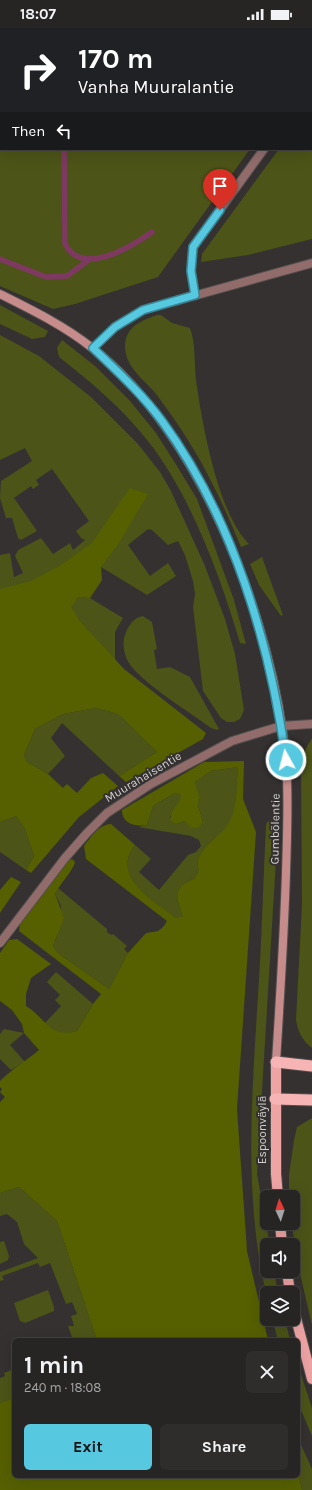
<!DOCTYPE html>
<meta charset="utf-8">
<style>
:root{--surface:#272524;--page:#2f2d2c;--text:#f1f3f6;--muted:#a4a5a6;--line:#434241;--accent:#56c9e1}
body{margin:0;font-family:Karla,sans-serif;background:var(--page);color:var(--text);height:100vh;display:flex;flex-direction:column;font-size:15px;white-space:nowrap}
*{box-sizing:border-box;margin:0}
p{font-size:13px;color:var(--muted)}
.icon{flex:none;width:22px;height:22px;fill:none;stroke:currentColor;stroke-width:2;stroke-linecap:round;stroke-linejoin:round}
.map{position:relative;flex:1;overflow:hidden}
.drawer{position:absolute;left:12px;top:1310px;width:288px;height:140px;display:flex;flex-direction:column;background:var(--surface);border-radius:6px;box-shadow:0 4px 16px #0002,0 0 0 1px var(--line)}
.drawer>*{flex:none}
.guide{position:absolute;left:0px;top:0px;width:312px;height:122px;box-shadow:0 4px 16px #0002,0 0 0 1px var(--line);background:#202124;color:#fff;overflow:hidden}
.needle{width:26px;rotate:356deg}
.fabs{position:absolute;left:260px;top:1162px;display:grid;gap:8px}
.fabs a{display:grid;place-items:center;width:40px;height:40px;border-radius:6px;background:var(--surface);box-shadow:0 4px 16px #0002,0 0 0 1px var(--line);font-size:20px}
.pin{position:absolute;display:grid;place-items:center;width:34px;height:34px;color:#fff;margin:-41px -17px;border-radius:50% 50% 50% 0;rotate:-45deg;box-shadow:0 0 4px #0007}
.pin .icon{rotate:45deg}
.me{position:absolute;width:44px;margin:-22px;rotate:353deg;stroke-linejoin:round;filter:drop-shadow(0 0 3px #0008)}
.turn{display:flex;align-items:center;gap:14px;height:84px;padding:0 12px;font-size:18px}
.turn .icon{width:52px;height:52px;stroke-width:2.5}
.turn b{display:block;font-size:28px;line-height:34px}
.then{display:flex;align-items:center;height:38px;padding:0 12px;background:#0003;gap:8px;font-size:15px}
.round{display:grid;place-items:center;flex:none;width:42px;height:42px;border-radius:6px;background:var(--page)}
.headline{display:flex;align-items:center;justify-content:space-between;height:68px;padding:0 12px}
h1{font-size:24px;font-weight:700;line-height:30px}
.cta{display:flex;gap:8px;margin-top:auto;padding:8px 12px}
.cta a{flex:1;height:46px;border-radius:6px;background:var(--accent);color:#111;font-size:16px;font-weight:700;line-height:46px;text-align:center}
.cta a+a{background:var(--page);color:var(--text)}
.status{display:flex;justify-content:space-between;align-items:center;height:28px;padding:0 20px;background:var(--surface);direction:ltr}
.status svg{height:11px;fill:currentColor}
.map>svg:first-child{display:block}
.green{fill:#4c5418}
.forest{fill:#566000}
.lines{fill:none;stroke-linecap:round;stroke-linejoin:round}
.stream{stroke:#7d3960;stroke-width:5.5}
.minor-casing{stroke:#514e4d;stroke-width:10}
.tertiary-casing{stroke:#514e4d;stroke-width:10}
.secondary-casing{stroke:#514e4d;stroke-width:10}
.primary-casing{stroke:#514e4d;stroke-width:12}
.trunk-casing{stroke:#514e4d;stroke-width:13}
.minor{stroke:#916c6b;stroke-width:8}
.tertiary{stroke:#916c6b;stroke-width:8}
.secondary{stroke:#c68b8b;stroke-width:8}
.primary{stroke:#efa4a4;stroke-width:10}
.trunk{stroke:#f6b5b4;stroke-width:11}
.route-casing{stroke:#388392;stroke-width:10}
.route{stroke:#56c9e1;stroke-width:7}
.labels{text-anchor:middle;stroke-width:4;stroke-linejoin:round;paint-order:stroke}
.street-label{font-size:12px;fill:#d3d1d0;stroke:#343130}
</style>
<div class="status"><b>18:07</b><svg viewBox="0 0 49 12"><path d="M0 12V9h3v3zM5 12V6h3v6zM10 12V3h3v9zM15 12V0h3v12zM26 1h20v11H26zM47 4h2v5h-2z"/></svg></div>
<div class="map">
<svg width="312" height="1462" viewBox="0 0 312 1462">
<rect width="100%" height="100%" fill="#343130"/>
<g class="green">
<path d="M 0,0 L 312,0 L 312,35 L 311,36 L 311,1 L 1,1 L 1,121 L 250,121 L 158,249 L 75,276 L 53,281 L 0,258 Z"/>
<path d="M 312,109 L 312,211 L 248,227 L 201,234 L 202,226 L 279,121 L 311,121 Z"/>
<path d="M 0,277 L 48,303 L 45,309 L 32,311 L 0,296 Z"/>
<path d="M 157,287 L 161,287 L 172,295 L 190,300 C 196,316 194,335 196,352 C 202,395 218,486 249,516 L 241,519 C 232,498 223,476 212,455 C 198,426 179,397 159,370 C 147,353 125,341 125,318 C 126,298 141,293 157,287 Z"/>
<path d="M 0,307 L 39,328 L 91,369 L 138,416 L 160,444 L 171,463 L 205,538 L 225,591 L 235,626 L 244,682 L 240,691 L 234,694 L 227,694 L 221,690 L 203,663 L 193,579 L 195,566 L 193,553 L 185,527 L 178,513 L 168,517 L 152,502 L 148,501 L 128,517 L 150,548 L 168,535 L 176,548 L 147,567 L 101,539 L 78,569 L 90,570 L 123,590 L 115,604 L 115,632 L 80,593 L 70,579 L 0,693 L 0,527 L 10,525 L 14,549 L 23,545 L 15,528 L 18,522 L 41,510 L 53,526 L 70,515 L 73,522 L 85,512 L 81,510 L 76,503 L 89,493 L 52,441 L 36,452 L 39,457 L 33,461 L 31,458 L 14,470 L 37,503 L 21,512 L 18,510 L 12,490 L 6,490 L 0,470 L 1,453 L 32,433 L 25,420 L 0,432 Z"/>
<path d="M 62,312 L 95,338 L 130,373 L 156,405 L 177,438 L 197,471 L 234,572 L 246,616 L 240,615 C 221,550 190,465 147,412 C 122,380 91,354 59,329 L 57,320 Z"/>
<path d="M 262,529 L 283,587 L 281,588 L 259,557 L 250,536 Z"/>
<path d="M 143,588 L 152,594 L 157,621 L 154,622 L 157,641 L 170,639 L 190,649 L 219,701 L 217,702 L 211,700 C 188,683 148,659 131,638 C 124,629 121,614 126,604 C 129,597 134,589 143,588 Z"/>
<path d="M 96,680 L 118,686 L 157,724 L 119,748 L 62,695 L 51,710 L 65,728 L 48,746 L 27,734 L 24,727 L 35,701 L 63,686 Z"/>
<path d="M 312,710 L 312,1020 C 302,1012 298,1004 296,992 L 302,876 L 301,729 Z"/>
<path d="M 238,739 C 236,757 238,784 227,799 C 216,812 192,824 199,842 L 195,850 C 174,859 173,868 184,888 L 176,890 C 154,874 110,849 135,817 L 151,831 L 139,844 L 159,862 L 188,827 L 196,824 L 201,818 L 199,812 L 191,808 L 138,799 L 147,797 L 153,778 L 175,765 L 179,765 L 182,769 L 170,789 L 176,796 L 185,793 L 203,794 L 198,777 L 200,769 L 195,754 L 211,743 Z"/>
<path d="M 16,788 L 25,801 L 34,828 L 26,842 L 0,824 L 0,794 Z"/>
<path d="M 272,792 L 276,808 L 276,832 L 257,1146 L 270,1217 L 267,1217 L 267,1243 L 274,1243 L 278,1265 L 267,1265 L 267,1269 C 243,1170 252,1068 258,967 C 262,911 263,854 266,798 L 267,794 Z"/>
<path d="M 58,860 L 107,901 L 107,904 L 111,907 L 113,906 L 127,918 L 124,921 L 128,925 L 109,961 L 58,925 L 53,918 L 57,908 L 61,878 L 55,866 Z"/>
<path d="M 56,944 L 93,976 L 77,1003 C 62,1008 57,1005 45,995 L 61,978 L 55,972 L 60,967 L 47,954 Z"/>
<path d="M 4,1001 L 24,1005 L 10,1017 L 25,1034 L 11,1042 L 0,1031 L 0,1006 Z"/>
<path d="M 312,1090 L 312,1297 L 295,1224 L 292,1195 L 293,1169 L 289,1169 L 289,1147 L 294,1112 L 297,1099 Z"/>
<path d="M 19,1159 L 57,1193 L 97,1312 L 73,1312 L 68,1298 L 74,1298 L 71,1288 L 77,1286 L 72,1274 L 66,1276 L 50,1235 L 40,1239 L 38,1235 L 2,1248 L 4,1252 L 0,1253 L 0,1244 L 38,1230 L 24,1216 L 17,1194 L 7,1186 L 0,1188 L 0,1165 Z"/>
<path d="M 4,1213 L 9,1228 L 8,1232 L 0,1236 L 0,1214 Z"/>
<path d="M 48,1262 L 54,1279 L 54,1283 L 25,1295 L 20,1293 L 14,1275 Z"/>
<path d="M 272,1291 L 285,1291 L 290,1312 L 278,1312 Z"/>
<path d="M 298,1337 L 312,1380 L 312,1408 L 298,1375 Z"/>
<path d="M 14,1341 L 14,1370 L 0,1375 L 0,1350 L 5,1348 L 4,1345 Z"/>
<path d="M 298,1410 L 312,1441 L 312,1462 L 302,1462 L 298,1444 Z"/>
</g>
<g class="forest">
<path d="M 130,460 L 148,466 L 119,515 L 101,539 L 102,552 L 90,570 L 78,569 L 71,579 L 80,593 L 124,641 L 206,705 L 203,711 L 126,754 L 119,748 L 157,724 L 118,686 L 96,680 L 63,686 L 35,701 L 24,727 L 27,734 L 48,746 L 63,760 L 67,756 L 77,765 L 91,750 L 103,745 L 118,758 L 79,789 L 31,845 L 26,842 L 34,828 L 25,801 L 16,788 L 0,794 L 0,561 L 31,553 L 61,537 L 92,515 Z"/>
<path d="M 244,733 L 243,771 L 256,804 L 237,1081 L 247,1223 L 268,1312 L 97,1312 L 57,1193 L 19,1159 L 0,1165 L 0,1074 L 5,1069 L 0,1064 L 2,1061 L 0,1059 L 0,1053 C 12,1041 26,1033 39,1022 L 24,1005 L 22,996 L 12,982 L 0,973 L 0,925 L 9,912 L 17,911 L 51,936 L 31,950 L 26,966 L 26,978 C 46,990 50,1011 77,1003 L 93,976 L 101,966 L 19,903 L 20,895 L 69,832 L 72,831 L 75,834 C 73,843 59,857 55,866 L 64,890 L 53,918 L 58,925 L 109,961 L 128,925 L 146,905 C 156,904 162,903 167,893 L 86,831 L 84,818 C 91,809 98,797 111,796 L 135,817 C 110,849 154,873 176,890 L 183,888 C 175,868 172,860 195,850 L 199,842 C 192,824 216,812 226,799 C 238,785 236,757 238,739 L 211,743 L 195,754 L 200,769 L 198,777 L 203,794 L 199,799 L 191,800 L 185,793 L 176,796 L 171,793 C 169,783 178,778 181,769 L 179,765 L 175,765 L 153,778 L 147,797 C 136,799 122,796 122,782 L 204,734 Z"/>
<path d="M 11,849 L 21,854 L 0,885 L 0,862 Z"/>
<path d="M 14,1370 L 14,1448 L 298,1448 L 298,1444 L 302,1462 L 0,1462 L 0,1375 Z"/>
</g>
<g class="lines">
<g class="stream">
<path d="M 61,0 L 61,1"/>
<path d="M 64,121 L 65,216 C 82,249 131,219 152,204"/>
<path d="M 0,231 L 46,249 L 67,248 L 90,231"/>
</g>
<g class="minor-casing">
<g id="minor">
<path d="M 311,57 L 312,56"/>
<path d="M 195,267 L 191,243 L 193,219 L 264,121"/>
<path d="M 0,915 L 65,830 L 87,805 L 107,785 L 151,756 L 232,713 L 281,698 L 312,696"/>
</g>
</g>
<g class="tertiary-casing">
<path id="tertiary" d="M 93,320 L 115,299 L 143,282 L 312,235"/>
</g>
<g class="secondary-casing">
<path id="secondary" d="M 0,266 C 32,282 63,297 91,319 C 202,405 273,595 286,731 C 289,769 287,808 286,845 C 284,908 280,971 276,1034"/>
</g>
<g class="primary-casing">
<g id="primary">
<path d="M 276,1034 L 276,1146 L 278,1169"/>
<path d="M 280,1195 L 282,1217"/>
<path d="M 287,1243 L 290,1265"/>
<path d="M 293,1279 L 312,1351"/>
</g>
</g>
<g class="trunk-casing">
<g id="trunk">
<path d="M 276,1034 L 312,1038"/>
<path d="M 275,1071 L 312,1072"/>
</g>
</g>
<use href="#minor" class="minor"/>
<use href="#tertiary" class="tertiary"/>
<use href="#secondary" class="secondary"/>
<use href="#primary" class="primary"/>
<use href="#trunk" class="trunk"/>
</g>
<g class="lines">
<g class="route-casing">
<path id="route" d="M 220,182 L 193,219 L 191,243 L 195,267 L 143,282 L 115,299 L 93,320 C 117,343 142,366 162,393 C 233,490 270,615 286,732"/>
</g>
<use href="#route" class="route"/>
</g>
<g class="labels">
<g class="street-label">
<text transform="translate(143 749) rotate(-31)" y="4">Muurahaisentie</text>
<text transform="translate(275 801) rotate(-89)" y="4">Gumbölentie</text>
<text transform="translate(262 1102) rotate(-90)" y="4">Espoonväylä</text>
</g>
</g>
</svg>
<div class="fabs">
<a><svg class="needle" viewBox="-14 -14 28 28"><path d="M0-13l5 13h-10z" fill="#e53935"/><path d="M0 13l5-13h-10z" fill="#a4a5a6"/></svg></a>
<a><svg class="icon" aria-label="sound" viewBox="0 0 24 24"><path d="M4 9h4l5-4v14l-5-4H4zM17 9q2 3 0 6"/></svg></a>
<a><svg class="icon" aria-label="layers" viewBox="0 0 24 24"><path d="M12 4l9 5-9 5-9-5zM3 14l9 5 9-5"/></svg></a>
</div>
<div class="pin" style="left:220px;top:182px;background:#d93025"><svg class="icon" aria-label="arrive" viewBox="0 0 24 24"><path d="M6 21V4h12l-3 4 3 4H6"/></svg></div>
<svg class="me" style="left:286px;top:732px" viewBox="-20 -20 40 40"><circle r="17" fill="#56c9e1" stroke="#fff" stroke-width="3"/><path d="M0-11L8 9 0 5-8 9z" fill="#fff"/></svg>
<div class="guide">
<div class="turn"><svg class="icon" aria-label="right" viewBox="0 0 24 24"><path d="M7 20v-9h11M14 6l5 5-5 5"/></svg><div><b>170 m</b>Vanha Muuralantie</div></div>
<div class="then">Then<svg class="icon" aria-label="left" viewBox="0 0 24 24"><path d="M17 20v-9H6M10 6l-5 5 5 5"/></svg></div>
</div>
<section class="drawer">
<div class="headline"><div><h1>1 min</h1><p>240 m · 18:08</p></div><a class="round"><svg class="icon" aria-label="close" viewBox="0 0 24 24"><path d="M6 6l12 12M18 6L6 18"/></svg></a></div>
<div class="cta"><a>Exit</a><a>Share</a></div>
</section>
</div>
